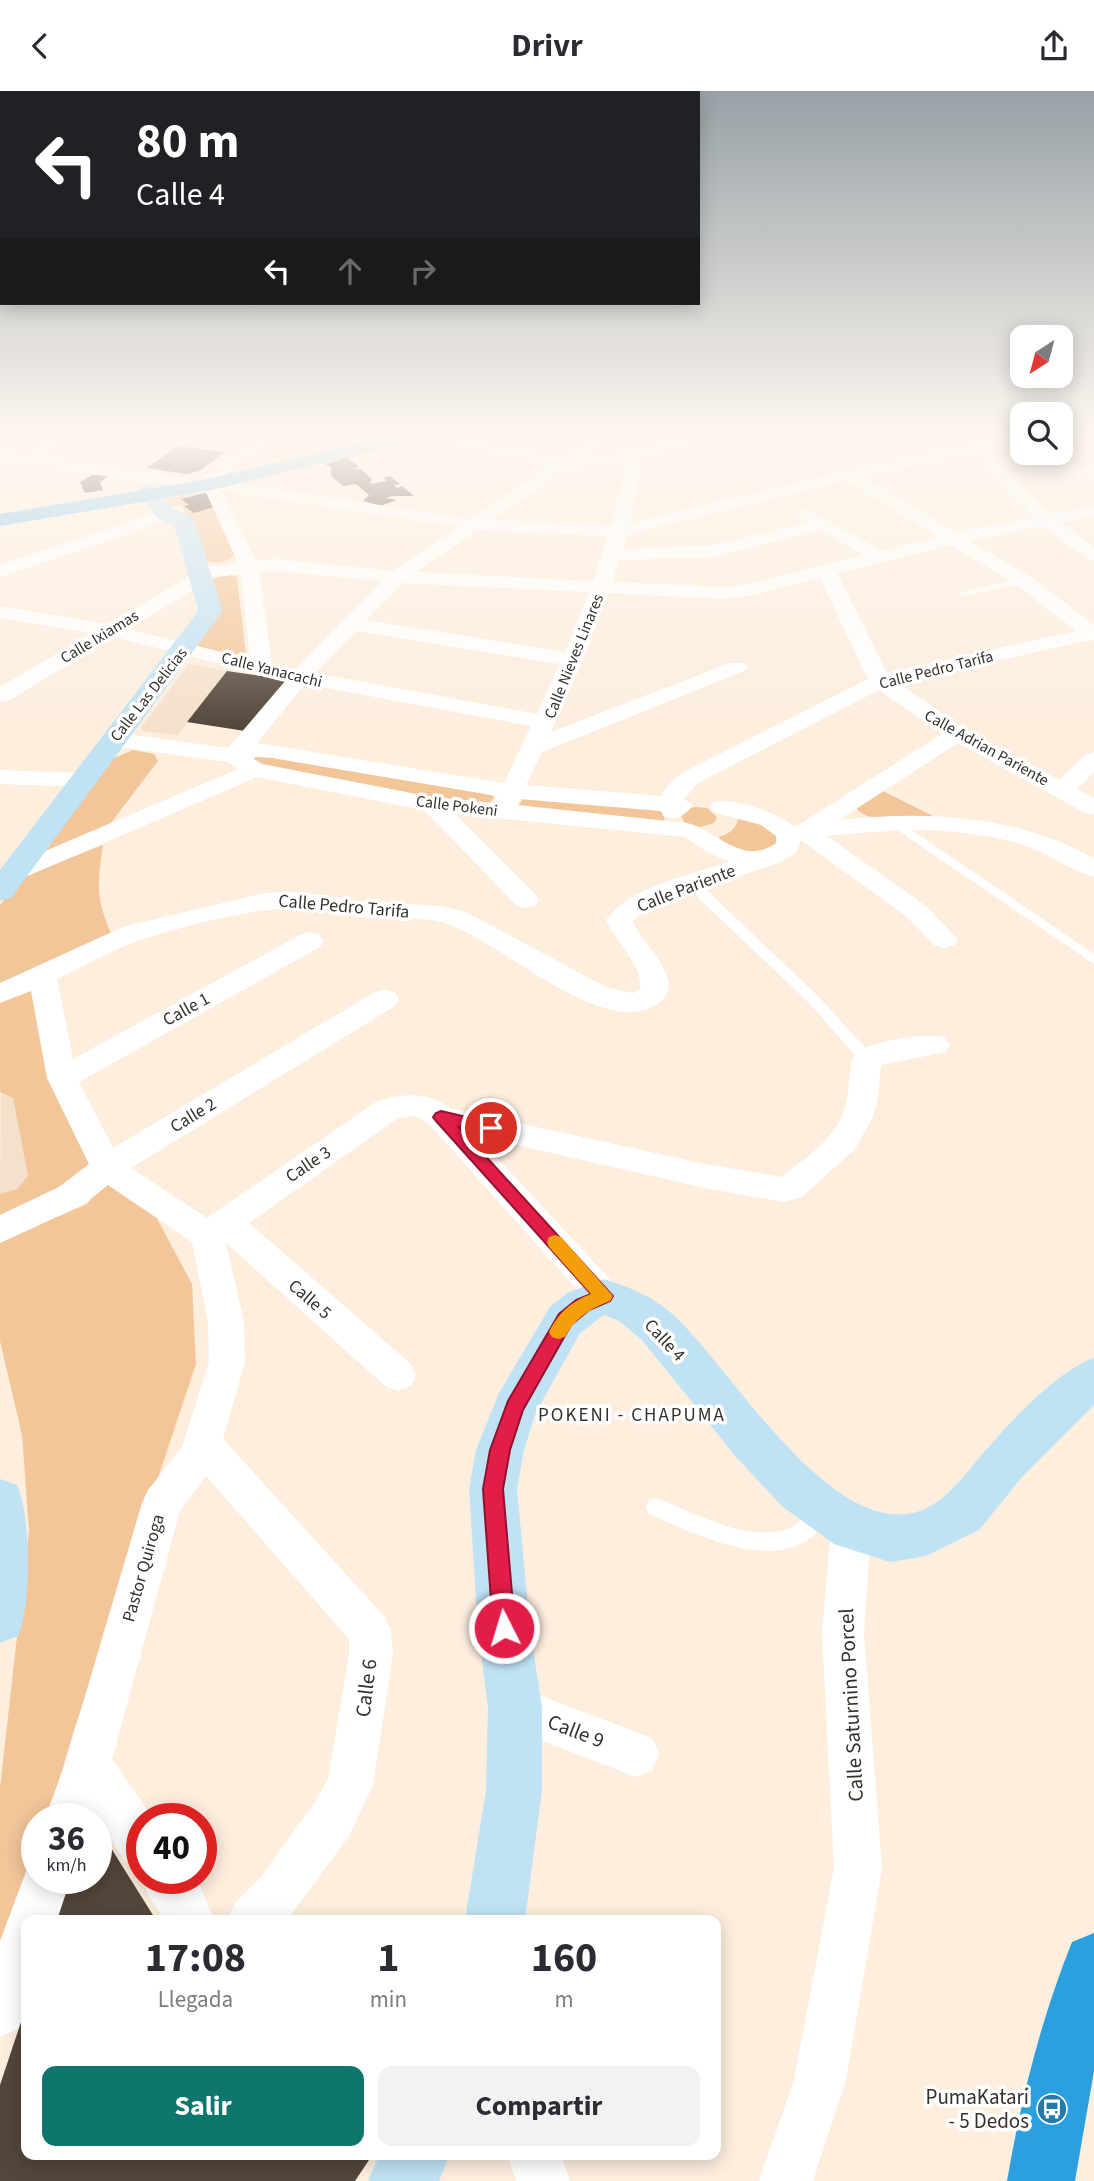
<!DOCTYPE html>
<html lang="es">
<style>
:root{--surface:#fff;--page:#f2f2f3;--text:#2b2b33;--muted:#7c7c81;--accent:#0f766e}
body{margin:0;font-family:"Source Sans 3",sans-serif;background:var(--page);color:var(--text);height:100vh;display:flex;flex-direction:column;font-size:26px;white-space:nowrap}
*{box-sizing:border-box;margin:0}
p{font-size:23px;color:var(--muted)}
.icon{flex:none;width:38px;height:38px;fill:none;stroke:currentColor;stroke-width:2;stroke-linecap:round;stroke-linejoin:round}
.map{position:relative;flex:1;overflow:hidden}
.panel{position:absolute;left:21px;top:1824px;width:700px;height:245px;display:flex;flex-direction:column;background:var(--surface);border-radius:14px;box-shadow:0 4px 18px #0003}
.panel>*{flex:none}
.top-card{position:absolute;left:0px;top:0px;width:700px;height:214px;box-shadow:0 4px 18px #0003;background:#202124;color:#fff;overflow:hidden}
.needle{width:46px;rotate:216deg}
.controls{position:absolute;left:1010px;top:234px;display:grid;gap:14px}
.controls a{display:grid;place-items:center;width:63px;height:63px;border-radius:14px;background:var(--surface);box-shadow:0 4px 18px #0003;font-size:35px}
.speed{position:absolute;left:21px;top:1712px;display:flex;gap:14px;font-size:35px;font-weight:700;text-align:center}
.speed>*{display:grid;place-content:center;width:91px;height:91px;border-radius:50%;background:var(--surface);box-shadow:0 4px 18px #0003;line-height:1}
.speed small{font-size:18px;font-weight:400}
.speed .limit{border:10px solid #d22;background:#fff;color:#111}
.pin{position:absolute;display:grid;place-items:center;width:60px;height:60px;color:#fff;margin:-30px;border:4px solid #fff;border-radius:50%;box-shadow:0 2px 7px #0007}
.me{position:absolute;width:77px;margin:-38px;rotate:355deg;stroke-linejoin:round;filter:drop-shadow(0 0 5px #0008)}
.turn{display:flex;align-items:center;gap:24px;height:147px;padding:0 21px;font-size:32px}
.turn .icon{width:91px;height:91px;stroke-width:2.5}
.turn b{display:block;font-size:49px;line-height:60px}
.lanes{display:flex;align-items:center;height:66px;padding:0 21px;background:#0003;justify-content:center;gap:35px;direction:ltr}
.lanes .off{opacity:.35}
.eta{display:flex;justify-content:space-evenly;align-items:center;height:119px;text-align:center}
.eta b{font-size:42px;font-weight:700;line-height:49px}
.button{display:flex;gap:14px;margin-top:auto;padding:14px 21px}
.button a{flex:1;height:80px;border-radius:14px;background:var(--accent);color:#fff;font-size:28px;font-weight:700;line-height:80px;text-align:center}
.button a+a{background:var(--page);color:var(--text)}
header{display:flex;justify-content:space-between;align-items:center;height:91px;padding:0 21px;background:var(--surface);font-size:32px;font-weight:700}
.map>svg:first-child{display:block}
.built{fill:#f5e1cb}
.green{fill:#f2c699}
.building{fill:#53463a}
.lines{fill:none;stroke-linecap:round;stroke-linejoin:round}
.lane{fill:#fff;fill-rule:evenodd}
.street{fill:#fff;fill-rule:evenodd}
.secondary{fill:#c0e2f5;fill-rule:evenodd}
.primary{fill:#80c6ec;fill-rule:evenodd}
.highway{fill:#2ca0df;fill-rule:evenodd}
.route{fill:#e11d48;stroke:#92132f;stroke-width:2}
.slow{fill:#f59e0b}
.labels{text-anchor:middle;stroke-width:7;stroke-linejoin:round;paint-order:stroke}
.far-street-label{font-size:16px;fill:#37312b;stroke:#fff}
.street-label{font-size:18px;fill:#37312b;stroke:#fff}
.neighbourhood-label{font-size:19px;letter-spacing:2px;fill:#37312b;stroke:#fff}
.near-street-label{font-size:21px;fill:#37312b;stroke:#fff}
.near-poi-label{font-size:21px;fill:#37312b;stroke:#fff;text-anchor:end}
</style>
<header><svg class="icon" aria-label="back" viewBox="0 0 24 24"><path d="M15 5l-7 7 7 7"/></svg>Drivr<svg class="icon" aria-label="share" viewBox="0 0 24 24"><path d="M12 15V3M7 8l5-5 5 5M5 13v7h14v-7"/></svg></header>
<div class="map">
<svg width="1094" height="2090" viewBox="0 0 1094 2090">
<rect width="100%" height="100%" fill="#fdeede"/>
<g class="built">
<path d="M 287,345 L 367,345 L 247,375 L 243,370 Z"/>
<path d="M 189,573 L 227,580 L 178,644 L 143,640 L 141,636 Z"/>
<path d="M 1,1001 L 13,1007 L 28,1085 L 17,1098 L 0,1103 Z"/>
</g>
<g class="green">
<path d="M 211,401 L 234,464 C 226,472 216,473 205,470 L 182,414 L 167,415 L 162,408 Z"/>
<path d="M 233,484 L 237,486 L 246,564 L 238,566 L 198,556 L 196,552 L 212,489 L 218,485 Z"/>
<path d="M 133,659 L 154,663 L 158,670 L 107,737 L 46,762 L 44,758 L 112,668 Z"/>
<path d="M 258,663 L 492,704 L 494,707 L 489,713 L 432,708 L 249,673 L 250,665 Z"/>
<path d="M 881,699 L 939,728 C 919,728 870,734 857,718 L 857,713 Z"/>
<path d="M 523,708 L 665,720 L 664,733 L 518,715 Z"/>
<path d="M 696,716 L 707,717 L 717,726 L 714,732 L 700,736 L 684,731 L 681,725 L 690,717 Z"/>
<path d="M 738,728 L 761,731 L 776,742 L 778,754 L 748,764 L 721,751 L 719,746 C 730,742 735,739 738,728 Z"/>
<path d="M 103,754 C 97,795 96,807 112,845 L 0,898 L 0,814 L 22,786 Z"/>
<path d="M 39,892 L 66,992 L 111,1055 L 74,1094 L 0,1130 L 0,1103 L 17,1098 L 28,1085 L 13,1007 L 0,1001 L 0,911 Z"/>
<path d="M 129,1075 L 192,1193 L 196,1273 L 73,1642 L 48,1727 L 37,1727 L 37,1767 L 0,1884 L 0,1697 L 29,1439 L 22,1344 L 0,1250 L 0,1149 L 87,1113 L 116,1078 Z"/>
</g>
<g class="building">
<path d="M 178,355 L 225,361 L 199,380 L 187,383 L 146,377 Z"/>
<path d="M 347,366 L 359,376 L 353,378 L 361,378 L 372,388 L 370,393 L 387,390 L 383,387 L 390,385 L 400,393 L 394,394 L 397,397 L 402,395 L 414,405 L 392,405 L 386,407 L 397,409 L 380,415 L 363,410 L 369,404 L 356,393 L 343,395 L 331,385 L 331,376 L 325,373 Z"/>
<path d="M 99,380 L 113,382 L 100,391 L 103,399 L 85,402 L 80,391 Z"/>
<path d="M 205,402 L 215,408 L 218,415 L 194,422 L 184,415 L 189,414 L 181,408 Z"/>
<path d="M 227,580 L 289,589 L 245,640 L 187,631 Z"/>
<path d="M 96,1733 L 156,1829 L 54,1829 L 68,1787 L 96,1787 Z"/>
<path d="M 26,1916 L 26,2063 L 373,2063 L 355,2090 L 0,2090 L 0,1994 Z"/>
</g>
<g class="lines">
<g class="lane">
<path d="M 1024,487 L 1029,490 L 1027,492 L 962,505 L 957,502 Z"/>
<path d="M 897,729 L 1094,863 L 1094,873 L 893,736 L 891,733 Z"/>
<path d="M 691,788 L 696,789 L 818,905 L 872,964 L 874,968 L 872,972 L 862,972 L 808,911 L 686,795 L 686,789 Z"/>
<path d="M 656,1407 C 693,1421 750,1454 790,1437 C 804,1431 808,1415 822,1410 L 829,1412 L 832,1419 C 798,1495 702,1446 649,1423 L 646,1416 L 649,1409 Z"/>
</g>
<g class="street">
<path d="M 52,345 L 70,345 L 43,366 L 186,387 L 194,392 L 186,397 L 0,370 L 0,360 L 26,364 Z"/>
<path d="M 262,345 L 281,345 L 218,389 L 471,428 L 548,375 L 429,348 L 427,345 L 456,345 L 559,368 L 594,345 L 612,345 L 578,370 L 696,345 L 726,345 L 724,348 L 643,366 L 630,432 L 848,379 L 967,355 L 960,345 L 975,345 L 981,352 L 1022,345 L 1022,354 L 989,360 L 993,365 L 1094,377 L 1094,387 L 1003,376 L 1051,423 L 1094,415 L 1094,425 L 1061,432 L 1094,456 L 1094,470 L 1070,456 L 1043,435 L 970,450 L 1031,486 L 1094,534 L 1094,550 L 1089,549 L 898,592 L 965,638 L 1059,689 L 1086,663 L 1094,661 L 1094,681 L 1077,698 L 1094,707 L 1094,724 L 1085,722 L 958,652 L 839,729 C 926,719 1016,724 1094,767 L 1094,786 C 1068,779 1046,760 1020,753 C 958,734 891,738 827,745 L 926,815 L 958,848 L 954,854 L 944,857 L 934,854 L 908,827 L 801,749 L 797,760 L 781,771 L 673,808 L 636,826 L 633,830 C 642,851 663,867 668,889 C 673,913 642,923 623,921 C 563,913 504,855 448,833 C 428,825 390,828 368,827 C 344,825 319,817 295,817 C 248,818 188,834 144,848 C 114,857 85,875 57,888 L 73,968 L 300,844 L 310,841 L 320,844 L 324,850 L 320,856 L 79,991 L 113,1057 L 375,901 L 385,899 L 395,901 L 399,908 L 395,915 L 131,1077 L 207,1127 L 376,1011 C 403,1002 426,1000 450,1017 L 705,1073 L 781,1086 C 808,1065 841,1044 847,1009 C 850,992 848,976 856,961 C 877,950 923,941 945,947 L 950,954 L 945,961 L 881,974 L 878,1006 L 873,1026 L 855,1058 L 803,1105 L 784,1111 L 705,1097 L 477,1045 L 616,1195 L 622,1205 L 616,1215 L 604,1219 L 592,1215 L 430,1034 L 415,1025 L 398,1027 L 249,1132 L 411,1273 L 416,1284 L 411,1295 L 398,1300 L 385,1295 L 226,1152 L 244,1231 L 245,1271 L 223,1348 L 385,1526 L 391,1541 L 393,1563 L 373,1694 L 349,1745 L 287,1829 L 228,1829 L 235,1812 L 260,1787 L 315,1711 L 328,1688 L 349,1563 L 349,1548 L 206,1385 L 180,1420 L 112,1668 L 153,1727 L 142,1727 L 142,1777 L 125,1770 L 93,1722 L 91,1727 L 45,1727 L 65,1673 L 142,1412 L 148,1399 L 182,1356 L 209,1271 L 208,1231 L 192,1151 L 108,1094 L 83,1114 L 0,1152 L 0,1124 L 59,1096 L 89,1073 L 47,987 L 31,900 L 0,912 L 0,892 L 123,836 L 264,802 L 299,801 L 358,810 L 440,815 L 464,820 L 608,897 L 634,902 L 640,898 C 643,874 615,850 606,829 C 627,797 694,782 730,771 L 707,761 L 685,746 L 455,723 L 535,803 L 539,809 L 535,815 L 526,817 L 517,815 L 424,719 L 257,686 L 23,787 L 14,790 L 5,787 L 1,782 L 5,777 L 238,678 L 228,671 L 112,655 L 104,653 L 101,648 L 104,643 L 112,641 L 228,657 L 286,589 L 114,546 L 8,610 L 0,611 L 0,596 L 92,542 L 0,527 L 0,515 L 108,533 L 190,485 L 189,482 L 191,478 L 238,472 L 200,388 ZM 974,364 L 1034,426 L 956,441 L 863,386 ZM 626,370 L 611,434 L 493,429 L 565,379 L 573,381 ZM 846,390 L 938,446 L 883,460 L 804,417 L 795,422 L 807,431 L 715,454 L 622,458 L 627,444 ZM 222,400 L 458,436 L 393,480 L 276,468 L 256,470 ZM 478,439 L 608,445 L 593,490 L 416,481 ZM 820,439 L 864,464 L 749,493 L 724,496 L 612,491 L 619,469 L 715,466 ZM 951,454 L 1017,494 L 1076,540 L 887,582 L 837,482 ZM 276,480 L 382,490 L 295,579 L 272,573 L 259,481 ZM 241,483 L 250,568 L 128,538 L 207,491 L 209,487 ZM 820,487 L 868,588 L 682,682 L 669,693 L 661,705 L 526,694 L 542,661 L 744,580 L 748,576 L 744,572 L 730,572 L 551,641 L 583,569 L 608,502 L 724,508 L 749,505 ZM 402,492 L 589,501 L 565,561 L 366,529 ZM 356,540 L 560,573 L 537,623 L 315,582 ZM 305,593 L 531,635 L 504,692 L 257,652 ZM 879,599 L 942,643 L 800,733 L 794,735 C 777,722 734,706 713,711 L 710,716 L 713,721 L 761,734 L 776,745 L 776,752 C 743,776 718,740 686,732 L 517,714 L 520,708 L 661,720 L 664,726 C 677,729 686,724 693,714 L 684,708 L 698,692 ZM 257,666 L 272,667 L 497,705 L 494,712 L 432,706 L 262,673 L 253,667 Z"/>
<path d="M 164,416 L 173,421 L 170,425 L 138,440 L 0,486 L 0,474 L 126,432 Z"/>
<path d="M 0,679 L 83,682 L 91,684 L 95,689 L 91,694 L 83,696 L 0,693 Z"/>
<path d="M 851,1418 L 865,1424 L 871,1437 L 864,1542 L 882,1777 L 846,1989 L 813,2090 L 759,2090 L 794,1989 L 834,1777 L 822,1542 L 831,1437 L 837,1424 Z"/>
<path d="M 515,1595 L 652,1647 L 659,1663 L 652,1679 L 636,1686 L 499,1633 L 493,1617 L 499,1601 Z"/>
<path d="M 37,1767 L 37,1787 L 71,1787 L 57,1829 L 26,1829 L 26,1918 L 18,1938 L 0,1946 L 0,1850 L 30,1770 Z"/>
<path d="M 142,1785 L 194,1787 L 202,1799 L 214,1829 L 165,1829 L 148,1804 Z"/>
<path d="M 507,2063 L 561,2063 L 570,2090 L 516,2090 Z"/>
</g>
<g class="secondary">
<path d="M 148,393 C 159,396 162,405 170,414 C 177,421 188,422 195,431 L 222,518 L 220,524 L 11,807 L 0,810 L 0,779 L 196,523 L 198,518 L 174,435 L 156,426 L 138,399 L 141,395 Z"/>
<path d="M 604,1188 C 629,1196 650,1204 670,1221 C 728,1271 830,1451 920,1420 C 949,1409 966,1381 986,1359 C 1012,1329 1057,1280 1094,1267 L 1094,1314 L 1022,1386 L 979,1439 L 926,1465 L 890,1471 L 834,1453 L 783,1416 L 737,1367 L 642,1249 L 619,1230 L 604,1224 L 580,1242 L 536,1321 L 524,1359 L 517,1398 L 530,1537 L 542,1617 L 542,1699 L 525,1829 L 465,1829 L 486,1699 L 488,1617 L 478,1537 L 469,1398 L 476,1359 L 499,1302 L 550,1216 L 567,1202 Z"/>
<path d="M 0,1388 L 17,1394 C 31,1426 32,1513 18,1545 L 0,1552 Z"/>
<path d="M 380,2063 L 450,2063 L 439,2090 L 368,2090 Z"/>
</g>
<path class="primary" d="M 387,345 L 421,345 L 418,349 L 212,399 L 0,435 L 0,423 L 212,387 Z"/>
<path class="highway" d="M 1094,1842 L 1094,1980 L 1075,2090 L 1007,2090 C 1021,2008 1041,1928 1072,1851 Z"/>
</g>
<linearGradient id="sky" x2="0" y2="1"><stop stop-color="#97a1a6"/><stop offset="0.54" stop-color="#fef7f0"/><stop offset="1" stop-color="#fef7f0" stop-opacity="0"/></linearGradient>
<rect width="1094" height="637" fill="url(#sky)"/>
<path class="route" d="M 441,1020 L 497,1033 L 499,1037 L 497,1041 L 491,1042 L 459,1036 L 613,1205 L 610,1210 L 589,1219 L 571,1234 L 523,1319 L 510,1359 L 503,1398 L 515,1537 L 511,1544 L 504,1547 L 496,1544 L 493,1537 L 483,1398 L 490,1359 L 508,1310 L 559,1223 L 576,1209 L 591,1203 L 436,1030 L 433,1026 L 436,1022 Z"/>
<path class="slow" d="M 555,1144 L 561,1146 L 613,1205 L 610,1210 C 590,1218 576,1226 565,1246 L 558,1248 L 552,1246 L 549,1241 C 559,1221 571,1211 591,1203 L 549,1156 L 547,1151 L 549,1146 Z"/>
<defs>
<g id="bus-disc" transform="scale(1.575)"><circle r="9.5" fill="#247aaa" stroke="#fff"/><path d="M-5-6H5V4H4V6H2V4H-2V6H-4V4H-5ZM-3.5-4V0h7V-4ZM-3.5 1.2v1.5H-2V1.2ZM2 1.2v1.5H3.5V1.2Z" fill="#fff"/></g>
</defs>
<g fill-rule="evenodd">
<use href="#bus-disc" x="1052" y="2018"/>
</g>
<g class="labels">
<g class="far-street-label">
<text transform="translate(99 545) rotate(-31)" y="6">Calle Ixiamas</text>
<text transform="translate(573 565) rotate(-68)" y="6">Calle Nieves Linares</text>
<text transform="translate(272 578) rotate(14)" y="6">Calle Yanacachi</text>
<text transform="translate(936 578) rotate(-14)" y="6">Calle Pedro Tarifa</text>
<text transform="translate(148 603) rotate(-52)" y="6">Calle Las Delicias</text>
<text transform="translate(987 656) rotate(29)" y="6">Calle Adrian Pariente</text>
<text transform="translate(457 714) rotate(7)" y="6">Calle Pokeni</text>
</g>
<g class="street-label">
<text transform="translate(686 797) rotate(-21)" y="6">Calle Pariente</text>
<text transform="translate(344 815) rotate(5)" y="6">Calle Pedro Tarifa</text>
<text transform="translate(186 918) rotate(-29)" y="6">Calle 1</text>
<text transform="translate(193 1024) rotate(-31)" y="6">Calle 2</text>
<text transform="translate(308 1073) rotate(-34)" y="6">Calle 3</text>
<text transform="translate(310 1208) rotate(41)" y="6">Calle 5</text>
<text transform="translate(665 1249) rotate(47)" y="6">Calle 4</text>
<text transform="translate(143 1477) rotate(-74)" y="6">Pastor Quiroga</text>
</g>
<g class="neighbourhood-label">
<text x="632" y="1330">POKENI - CHAPUMA</text>
</g>
<g class="near-street-label">
<text transform="translate(366 1597) rotate(-83)" y="7">Calle 6</text>
<text transform="translate(851 1614) rotate(-93)" y="7">Calle Saturnino Porcel</text>
<text transform="translate(576 1640) rotate(21)" y="7">Calle 9</text>
</g>
<g class="near-poi-label">
<text x="1029" y="2013">PumaKatari<tspan x="1029" dy="24">- 5 Dedos</tspan></text>
</g>
</g>
</svg>
<div class="controls">
<a><svg class="needle" viewBox="-14 -14 28 28"><path d="M0-13l5 13h-10z" fill="#e53935"/><path d="M0 13l5-13h-10z" fill="#7c7c81"/></svg></a>
<a><svg class="icon" aria-label="search" viewBox="0 0 24 24"><circle cx="10" cy="10" r="6"/><path d="M15 15l6 6"/></svg></a>
</div>
<div class="speed"><div>36<small>km/h</small></div><div class="limit">40</div></div>
<div class="pin" style="left:491px;top:1037px;background:#d93025"><svg class="icon" aria-label="arrive" viewBox="0 0 24 24"><path d="M6 21V4h12l-3 4 3 4H6"/></svg></div>
<svg class="me" style="left:504px;top:1537px" viewBox="-20 -20 40 40"><circle r="17" fill="#e11d48" stroke="#fff" stroke-width="3"/><path d="M0-11L8 9 0 5-8 9z" fill="#fff"/></svg>
<div class="top-card">
<div class="turn"><svg class="icon" aria-label="left" viewBox="0 0 24 24"><path d="M17 20v-9H6M10 6l-5 5 5 5"/></svg><div><b>80 m</b>Calle 4</div></div>
<div class="lanes"><svg class="icon" aria-label="left" viewBox="0 0 24 24"><path d="M17 20v-9H6M10 6l-5 5 5 5"/></svg><svg class="icon off" aria-label="ahead" viewBox="0 0 24 24"><path d="M12 20V5M6 11l6-6 6 6"/></svg><svg class="icon off" aria-label="right" viewBox="0 0 24 24"><path d="M7 20v-9h11M14 6l5 5-5 5"/></svg></div>
</div>
<section class="panel">
<div class="eta">
<div><b>17:08</b><p>Llegada</p></div>
<div><b>1</b><p>min</p></div>
<div><b>160</b><p>m</p></div>
</div>
<div class="button"><a>Salir</a><a>Compartir</a></div>
</section>
</div>
